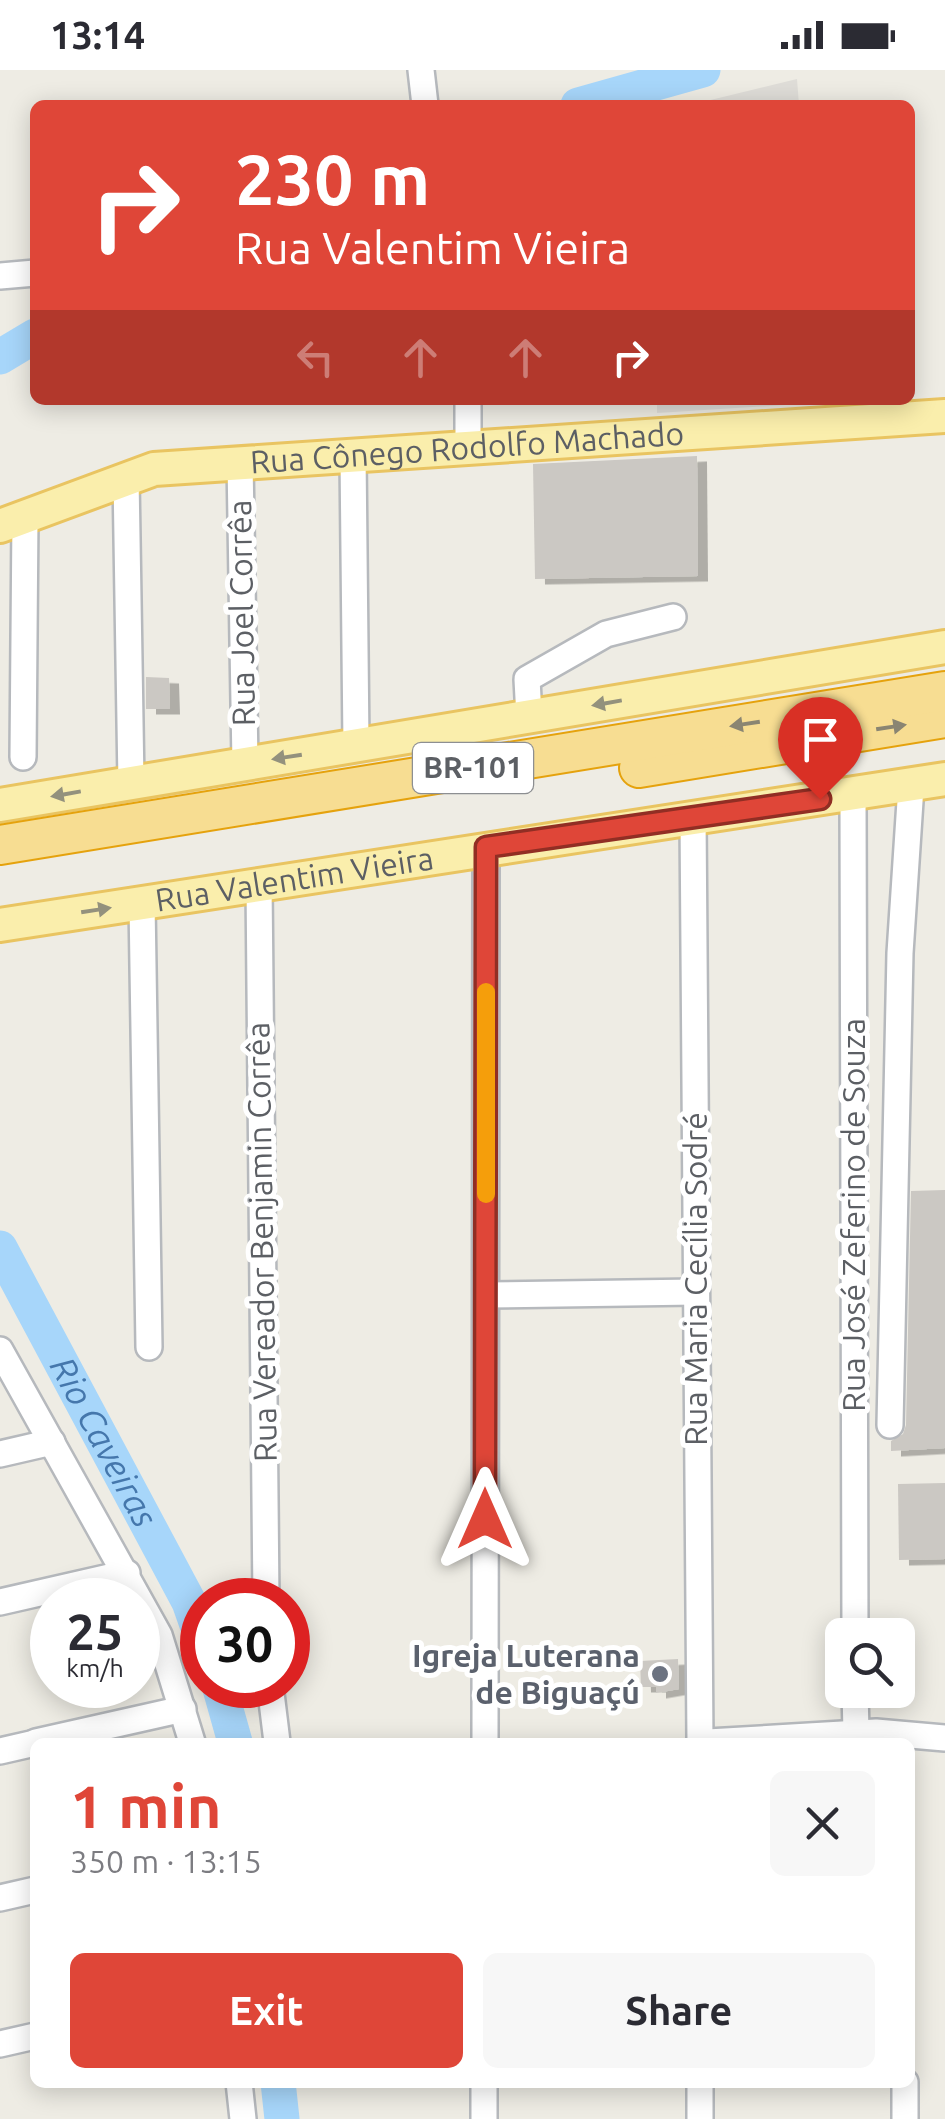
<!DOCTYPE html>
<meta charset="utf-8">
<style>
:root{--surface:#fff;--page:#f7f7f7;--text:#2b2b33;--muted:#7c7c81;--accent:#df4638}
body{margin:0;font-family:Ubuntu,sans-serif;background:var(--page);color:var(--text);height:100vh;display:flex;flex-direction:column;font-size:38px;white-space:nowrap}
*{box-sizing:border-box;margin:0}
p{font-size:32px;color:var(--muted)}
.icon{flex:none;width:55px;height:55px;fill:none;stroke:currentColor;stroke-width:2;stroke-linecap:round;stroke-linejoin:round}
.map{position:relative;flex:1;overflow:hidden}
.sheet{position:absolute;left:30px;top:1668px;width:885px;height:350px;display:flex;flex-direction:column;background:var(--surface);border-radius:15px;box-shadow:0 5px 25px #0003}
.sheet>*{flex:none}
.top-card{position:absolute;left:30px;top:30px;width:885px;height:305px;border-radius:15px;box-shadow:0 5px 25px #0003;background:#df4638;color:#fff;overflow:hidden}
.tools{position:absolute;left:825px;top:1548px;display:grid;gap:20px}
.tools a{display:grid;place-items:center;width:90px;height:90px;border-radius:15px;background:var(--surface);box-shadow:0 5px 25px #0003;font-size:50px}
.speed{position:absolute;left:30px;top:1508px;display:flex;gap:20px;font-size:50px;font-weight:700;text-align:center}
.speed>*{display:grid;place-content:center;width:130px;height:130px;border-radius:50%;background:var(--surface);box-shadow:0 5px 25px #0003;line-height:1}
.speed small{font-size:25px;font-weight:400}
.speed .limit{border:15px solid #d22;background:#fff;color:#111}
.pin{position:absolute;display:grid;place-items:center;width:85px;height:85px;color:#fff;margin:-102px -42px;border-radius:50% 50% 50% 0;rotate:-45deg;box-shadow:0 0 10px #0007}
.pin .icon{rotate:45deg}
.me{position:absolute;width:110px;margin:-55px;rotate:0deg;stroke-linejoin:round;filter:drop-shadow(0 0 8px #0008)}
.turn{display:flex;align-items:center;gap:35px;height:210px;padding:0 40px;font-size:45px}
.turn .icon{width:130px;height:130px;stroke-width:2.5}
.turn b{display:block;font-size:70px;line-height:85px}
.lanes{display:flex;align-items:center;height:95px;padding:0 40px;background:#0003;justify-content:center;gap:50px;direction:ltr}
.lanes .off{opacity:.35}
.round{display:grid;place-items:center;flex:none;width:105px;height:105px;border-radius:15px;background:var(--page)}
.overview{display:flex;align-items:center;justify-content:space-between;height:170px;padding:0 40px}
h1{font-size:60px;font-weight:700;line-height:75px;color:var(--accent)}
.primary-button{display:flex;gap:20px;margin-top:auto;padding:20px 40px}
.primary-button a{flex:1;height:115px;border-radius:15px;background:var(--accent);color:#fff;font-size:40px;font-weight:700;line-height:115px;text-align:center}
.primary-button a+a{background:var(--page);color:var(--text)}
.status{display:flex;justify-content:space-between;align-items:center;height:70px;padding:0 50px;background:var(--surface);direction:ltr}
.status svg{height:28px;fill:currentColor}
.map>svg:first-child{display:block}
.industrial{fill:#dfddd8}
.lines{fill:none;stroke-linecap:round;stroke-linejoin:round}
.river{stroke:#a7d6fa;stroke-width:35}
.building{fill:#cbc8c3;filter:url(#shadow)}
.minor-casing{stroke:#b6b9bd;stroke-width:30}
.major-casing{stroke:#e9c461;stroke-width:38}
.highway-casing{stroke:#e5a20d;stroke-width:42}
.minor{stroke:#fff;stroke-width:25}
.major{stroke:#faeeac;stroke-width:32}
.highway{stroke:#f7dd92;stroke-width:38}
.oneway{fill:#93917d}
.oneway2{fill:#8a8572}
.route-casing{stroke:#912e24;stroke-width:25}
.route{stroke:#df4638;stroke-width:18}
.slow{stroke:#f59e0b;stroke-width:18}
.worship-dot{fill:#6b7280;stroke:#fff;stroke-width:4}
.labels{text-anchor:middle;stroke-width:10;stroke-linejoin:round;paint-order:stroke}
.shield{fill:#fff;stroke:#8d8f92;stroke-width:2.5}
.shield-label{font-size:30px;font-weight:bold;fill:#5c5f64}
.street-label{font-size:32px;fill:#5c5f64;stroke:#fff}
.worship-label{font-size:32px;font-weight:bold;fill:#5b616d;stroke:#fff;text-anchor:end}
.water-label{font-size:35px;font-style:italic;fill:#4577ac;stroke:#fff}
</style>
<div class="status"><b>13:14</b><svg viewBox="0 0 49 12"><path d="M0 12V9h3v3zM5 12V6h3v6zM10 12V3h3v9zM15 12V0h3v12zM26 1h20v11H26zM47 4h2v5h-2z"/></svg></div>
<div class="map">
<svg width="945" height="2049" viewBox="0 0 945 2049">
<defs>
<filter id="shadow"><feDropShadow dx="10" dy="5.5" stdDeviation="0" flood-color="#0004"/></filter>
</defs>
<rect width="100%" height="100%" fill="#eeece4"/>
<g class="industrial">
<path d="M 797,9 L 799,35 L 690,35 Z"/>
<path d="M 657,330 L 816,330 L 817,333 L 657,343 Z"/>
</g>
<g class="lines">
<g class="river">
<path d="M 578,35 L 703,0"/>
<path d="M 0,287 L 35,266"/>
<path id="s1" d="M 0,1178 L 189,1532 L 202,1569"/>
<path d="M 219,1615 L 235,1672"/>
<path d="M 278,2012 L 282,2049"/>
</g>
</g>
<g class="building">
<path d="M 697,386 L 698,506 L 535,509 L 533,394 Z"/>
<path d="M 146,607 L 169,608 L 170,639 L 146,639 Z"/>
<path d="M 945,1120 L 945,1378 L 891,1381 L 891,1371 L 903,1364 L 906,1355 L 911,1121 Z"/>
<path d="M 945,1413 L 945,1489 L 899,1490 L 898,1414 Z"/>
<path d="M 678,1589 L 679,1619 L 656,1623 L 656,1617 L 641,1617 L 640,1591 Z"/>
</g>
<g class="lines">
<g class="minor-casing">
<g id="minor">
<path d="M 421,0 L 425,35"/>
<path d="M 0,206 L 35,203"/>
<path d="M 468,330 L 468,376"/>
<path d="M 353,384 L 356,675"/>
<path d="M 240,391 L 245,694"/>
<path d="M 126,407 L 131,713"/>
<path d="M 529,647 L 527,609 L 606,564 L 673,547"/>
<path d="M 23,687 L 25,446"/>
<path d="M 853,725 L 855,1565"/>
<path d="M 693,746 L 700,1672"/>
<path d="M 259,814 L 266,1530"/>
<path d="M 142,833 L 149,1277"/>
<path d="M 486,1225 L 696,1222"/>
<path d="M 0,1280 L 159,1565 L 192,1672"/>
<path d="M 890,1355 L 900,883 L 911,716"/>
<path d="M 0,1384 L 52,1372"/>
<path d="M 0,1532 L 127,1503"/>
<path d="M 270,1615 L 277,1672"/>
<path d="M 855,1620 L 856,1663"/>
<path d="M 36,1672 L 183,1639"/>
<path d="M 485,1672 L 486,777"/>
<path d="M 708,1672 L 876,1662 L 945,1668"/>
<path d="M 0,1681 L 35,1673"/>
<path d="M 0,1828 L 35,1820"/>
<path d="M 0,1974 L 35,1966"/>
<path d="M 239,2012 L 243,2049"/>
<path d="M 905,2012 L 905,2049"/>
<path d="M 484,2049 L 484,2012"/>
<path d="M 700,2049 L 700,2012"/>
</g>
</g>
<g class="major-casing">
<g id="major">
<path id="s2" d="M 0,456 L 154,399 L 945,346"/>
<path d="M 0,735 L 945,577"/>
<path id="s3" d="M 0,855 L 945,709"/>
</g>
</g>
<g class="highway-casing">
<g id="highway">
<path d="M 639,698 L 945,648"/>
<path d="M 0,775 L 945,621"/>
</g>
</g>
<use href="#minor" class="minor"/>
<use href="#major" class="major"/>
<use href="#highway" class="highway"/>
</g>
<defs><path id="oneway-solid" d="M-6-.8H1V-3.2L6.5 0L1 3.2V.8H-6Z" transform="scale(2.5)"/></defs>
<g class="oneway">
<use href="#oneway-solid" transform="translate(607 633) rotate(170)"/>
<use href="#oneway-solid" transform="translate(287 687) rotate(171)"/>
<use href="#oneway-solid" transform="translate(66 724) rotate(170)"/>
<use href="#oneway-solid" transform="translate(96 840) rotate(-9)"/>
</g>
<g class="oneway2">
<use href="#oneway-solid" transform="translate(745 654) rotate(171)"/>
<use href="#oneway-solid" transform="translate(891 657) rotate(-9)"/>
</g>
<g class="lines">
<g class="route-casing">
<path id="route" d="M 485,1449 L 486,777 L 820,729"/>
</g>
<use href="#route" class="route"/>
<path class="slow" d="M 486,922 L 486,1124"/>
</g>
<circle class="worship-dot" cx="660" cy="1604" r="10"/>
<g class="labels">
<rect class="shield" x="413" y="673" width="120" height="50" rx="8"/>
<g class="shield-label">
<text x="473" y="708">BR-101</text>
</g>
<g class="street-label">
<text dy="11" stroke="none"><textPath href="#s2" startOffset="478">Rua Cônego Rodolfo Machado</textPath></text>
<text transform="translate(242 543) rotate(-91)" y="11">Rua Joel Corrêa</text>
<text dy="11" stroke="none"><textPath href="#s3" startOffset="298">Rua Valentim Vieira</textPath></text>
<text transform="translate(854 1145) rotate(-90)" y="11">Rua José Zeferino de Souza</text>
<text transform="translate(262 1172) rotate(-91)" y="11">Rua Vereador Benjamin Corrêa</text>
<text transform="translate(696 1209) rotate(-90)" y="11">Rua Maria Cecília Sodré</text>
</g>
<g class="worship-label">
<text x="640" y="1597">Igreja Luterana<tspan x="640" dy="37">de Biguaçú</tspan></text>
</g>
<g class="water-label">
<text dy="12" stroke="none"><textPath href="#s1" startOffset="220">Rio Caveiras</textPath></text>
</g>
</g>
</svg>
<div class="tools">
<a><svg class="icon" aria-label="search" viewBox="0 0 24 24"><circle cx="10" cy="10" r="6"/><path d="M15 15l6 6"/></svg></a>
</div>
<div class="speed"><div>25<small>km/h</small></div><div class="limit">30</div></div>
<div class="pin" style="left:820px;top:729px;background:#d93025"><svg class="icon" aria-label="arrive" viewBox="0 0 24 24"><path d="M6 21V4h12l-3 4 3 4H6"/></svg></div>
<svg class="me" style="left:485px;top:1449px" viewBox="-20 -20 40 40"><path d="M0-17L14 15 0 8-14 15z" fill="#df4638" stroke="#fff" stroke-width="4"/></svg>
<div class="top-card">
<div class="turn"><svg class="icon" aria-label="right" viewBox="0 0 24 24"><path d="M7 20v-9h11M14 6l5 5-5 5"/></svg><div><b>230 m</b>Rua Valentim Vieira</div></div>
<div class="lanes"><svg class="icon off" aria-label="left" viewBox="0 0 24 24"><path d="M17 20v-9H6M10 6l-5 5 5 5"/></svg><svg class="icon off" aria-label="ahead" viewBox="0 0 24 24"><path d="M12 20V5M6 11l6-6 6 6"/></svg><svg class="icon off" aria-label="ahead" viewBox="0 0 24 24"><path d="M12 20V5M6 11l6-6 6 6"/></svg><svg class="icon" aria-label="right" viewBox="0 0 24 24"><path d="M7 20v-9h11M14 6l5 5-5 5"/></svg></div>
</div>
<section class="sheet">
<div class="overview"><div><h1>1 min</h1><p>350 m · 13:15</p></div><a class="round"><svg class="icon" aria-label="close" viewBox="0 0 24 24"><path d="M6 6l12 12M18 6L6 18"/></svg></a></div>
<div class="primary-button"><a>Exit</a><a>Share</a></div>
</section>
</div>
